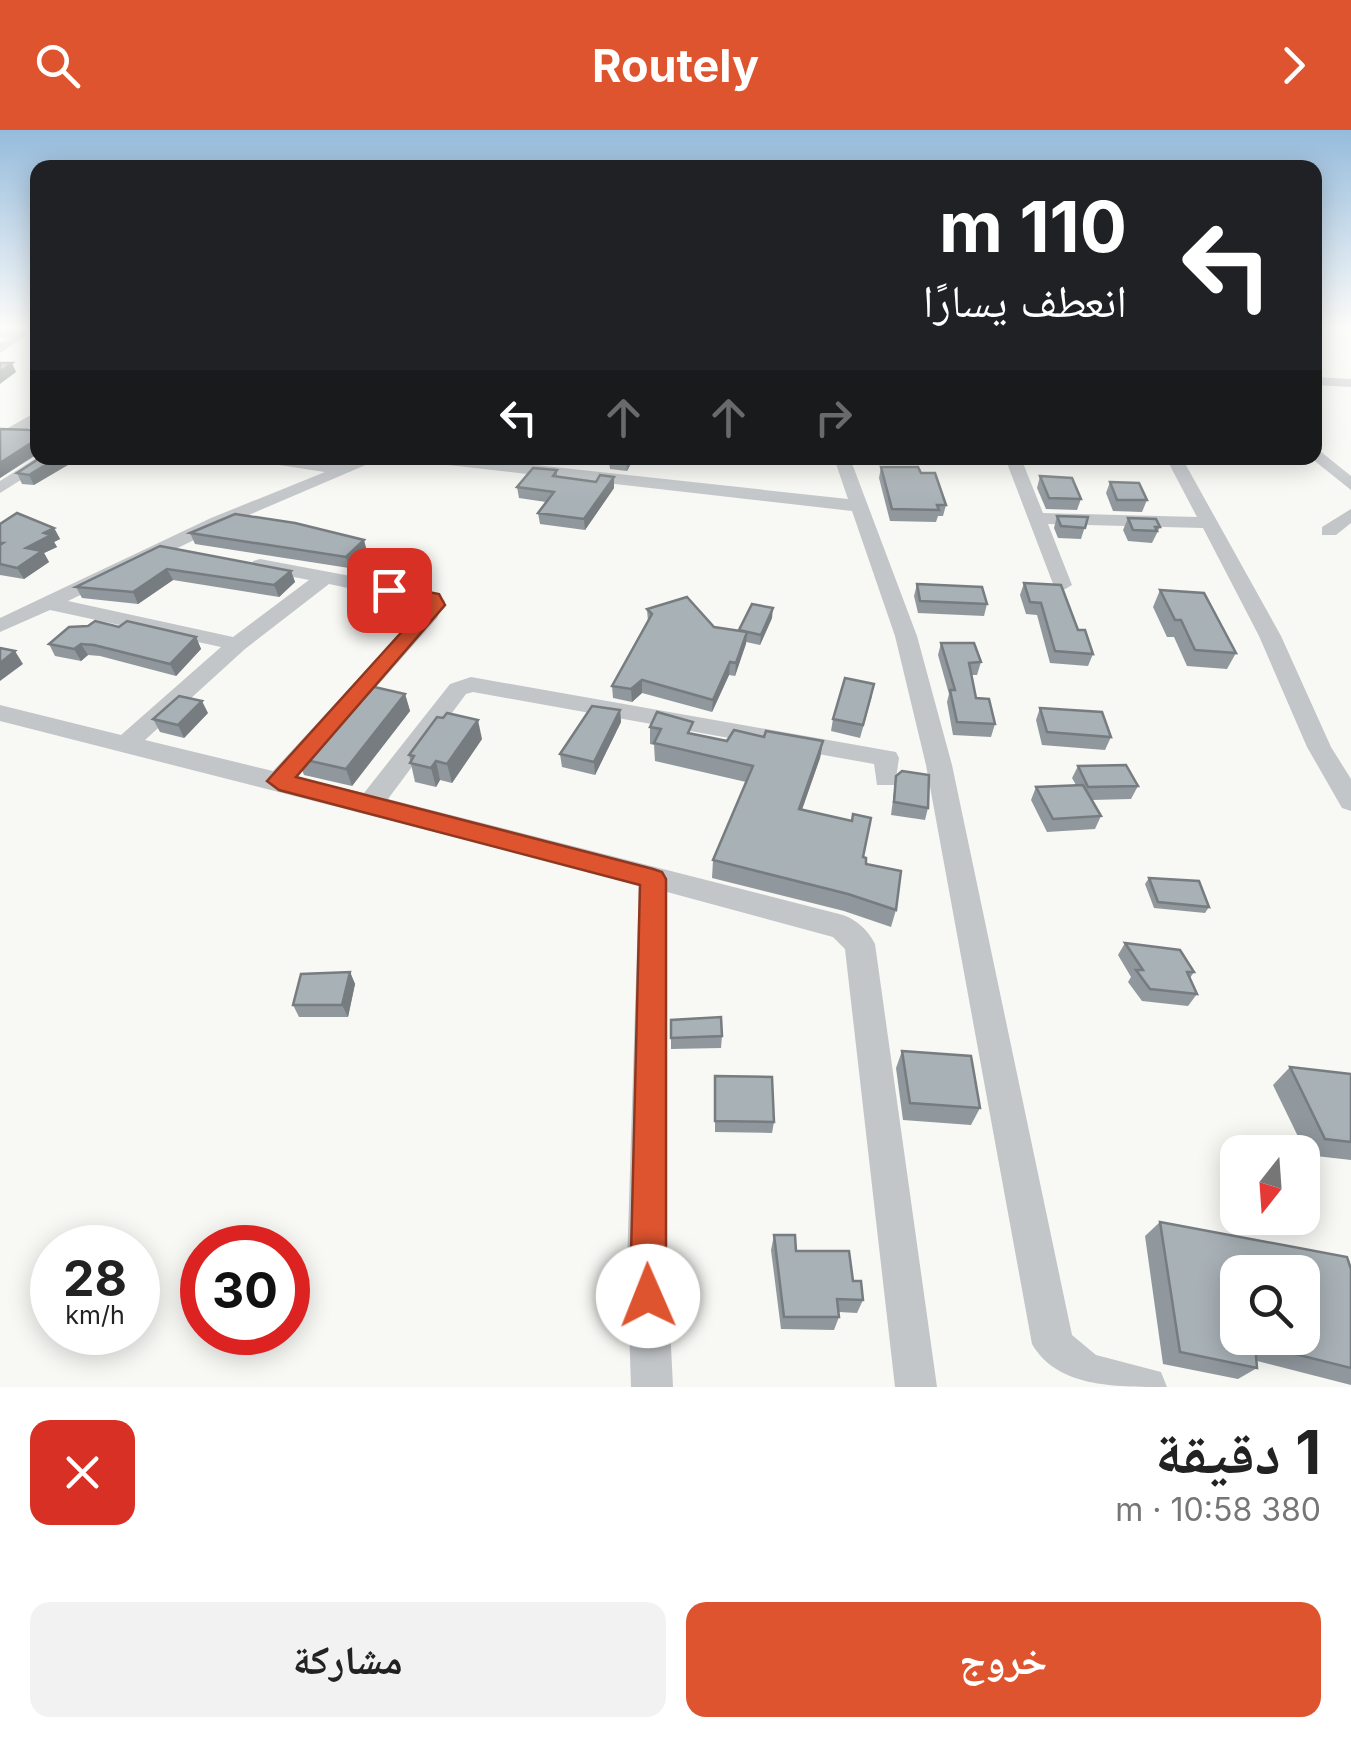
<!DOCTYPE html>
<html lang="ar">
<meta charset="utf-8">
<style>
:root{--surface:#fff;--page:#f2f2f2;--text:#222;--muted:#767676;--accent:#de542f}
body{margin:0;font-family:Inter,"Noto Naskh Arabic",sans-serif;background:var(--page);color:var(--text);direction:rtl;height:100vh;display:flex;flex-direction:column;font-size:38px;white-space:nowrap}
*{box-sizing:border-box;margin:0}
p{font-size:32px;color:var(--muted)}
.icon{flex:none;width:55px;height:55px;fill:none;stroke:currentColor;stroke-width:2;stroke-linecap:round;stroke-linejoin:round}
.map{position:relative;height:1257px;overflow:hidden;direction:ltr}
.details{display:flex;flex-direction:column;background:var(--surface);flex:1}
.details>*{flex:none}
.banner{position:absolute;left:30px;top:30px;width:1292px;height:305px;border-radius:20px;box-shadow:0 5px 25px #0003;direction:rtl;background:#202124;color:#fff;overflow:hidden}
.needle{width:65px;rotate:197deg}
.controls{position:absolute;left:1220px;top:1005px;display:grid;gap:20px}
.controls a{display:grid;place-items:center;width:100px;height:100px;border-radius:20px;background:var(--surface);box-shadow:0 5px 25px #0003;font-size:50px}
.speed{position:absolute;left:30px;top:1095px;display:flex;gap:20px;font-size:50px;font-weight:700;text-align:center}
.speed>*{display:grid;place-content:center;width:130px;height:130px;border-radius:50%;background:var(--surface);box-shadow:0 5px 25px #0003;line-height:1}
.speed small{font-size:25px;font-weight:400}
.speed .limit{border:15px solid #d22;background:#fff;color:#111}
.pin{position:absolute;display:grid;place-items:center;width:85px;height:85px;color:#fff;margin:-42px;border-radius:20px;box-shadow:0 5px 15px #0006}
.me{position:absolute;width:110px;margin:-55px;rotate:359deg;stroke-linejoin:round;filter:drop-shadow(0 0 8px #0008)}
.turn{display:flex;align-items:center;gap:35px;height:210px;padding:0 30px;font-size:45px}
.turn .icon{width:130px;height:130px;stroke-width:2.5}
.turn b{display:block;font-size:70px;line-height:85px}
.lanes{display:flex;align-items:center;height:95px;padding:0 30px;background:#0003;justify-content:center;gap:50px;direction:ltr}
.lanes .off{opacity:.35}
.round{display:grid;place-items:center;flex:none;width:105px;height:105px;border-radius:20px;background:var(--page)}
.summary{display:flex;align-items:center;justify-content:space-between;height:170px;padding:0 30px}
h1{font-size:60px;font-weight:700;line-height:75px}
.button{display:flex;gap:20px;margin-top:auto;padding:20px 30px}
.button a{flex:1;height:115px;border-radius:20px;background:var(--accent);color:#fff;font-size:40px;font-weight:700;line-height:115px;text-align:center}
.button a+a{background:var(--page);color:var(--text)}
header{display:flex;justify-content:space-between;align-items:center;height:130px;padding:0 30px;background:var(--accent);color:#fff;font-size:45px;font-weight:700}
.map>svg:first-child{display:block}
.lines{fill:none;stroke-linecap:round;stroke-linejoin:round}
.street{fill:#c2c6c9;fill-rule:evenodd}
.wall{fill:#90989d}
.shaded-wall{fill:#767c7f}
.building{fill:#a8b1b6;stroke:#767c7f;stroke-width:2.5;fill-rule:evenodd}
.route{fill:#de542f;stroke:#90371f;stroke-width:2.5}
</style>
<header><svg class="icon" aria-label="forward" viewBox="0 0 24 24"><path d="M9 5l7 7-7 7"/></svg>Routely<svg class="icon" aria-label="search" viewBox="0 0 24 24"><circle cx="10" cy="10" r="6"/><path d="M15 15l6 6"/></svg></header>
<div class="map">
<svg width="1351" height="1257" viewBox="0 0 1351 1257">
<rect width="100%" height="100%" fill="#f8f8f5"/>
<g class="lines">
<g class="street">
<path d="M 21,199 L 26,200 L 26,206 L 0,223 L 0,213 L 7,208 L 0,208 L 0,200 Z"/>
<path d="M 1315,247 L 1351,249 L 1351,257 L 1315,255 Z"/>
<path d="M 38,281 L 38,292 L 20,304 L 8,304 L 8,298 Z"/>
<path d="M 1315,317 L 1351,346 L 1351,360 L 1311,328 L 1315,328 Z"/>
<path d="M 38,327 L 56,328 L 0,363 L 0,351 Z"/>
<path d="M 258,328 C 286,326 318,336 342,335 C 356,333 367,327 382,328 L 223,396 L 68,471 L 233,507 L 309,450 L 253,439 L 253,431 L 260,429 L 420,459 L 445,471 L 437,488 L 297,647 L 364,663 L 450,554 L 471,547 L 896,622 L 899,628 L 895,655 L 877,655 L 874,634 L 473,562 L 466,564 L 388,669 L 843,785 C 857,790 868,800 875,814 L 937,1257 L 895,1257 L 845,819 L 833,807 L 667,762 L 667,1135 L 673,1257 L 631,1257 L 627,1135 L 639,754 L 0,591 L 0,575 L 121,605 L 221,517 L 50,480 L 0,502 L 0,488 L 211,388 L 325,342 L 266,333 ZM 329,454 L 424,474 L 420,482 L 273,641 L 145,610 L 245,519 Z"/>
<path d="M 423,328 L 471,328 L 848,369 L 834,328 L 850,328 L 917,506 L 952,635 L 1072,1205 L 1096,1225 L 1161,1242 L 1167,1257 C 1112,1257 1057,1257 1032,1214 L 926,635 L 895,506 L 852,381 L 431,333 Z"/>
<path d="M 1005,328 L 1021,328 L 1043,383 L 1197,387 L 1166,328 L 1182,328 L 1281,506 L 1331,617 L 1351,649 L 1351,681 L 1342,678 L 1307,617 L 1259,506 L 1203,398 L 1048,394 L 1072,455 L 1062,461 L 1055,459 Z"/>
<path d="M 1351,379 L 1351,393 L 1336,405 L 1322,405 L 1322,397 Z"/>
</g>
</g>
<g class="wall">
<path d="M 0,195 L 38,195 L 38,199 L 0,196 Z"/>
<path d="M 38,278 L 38,324 L 0,348 L 0,299 L 33,300 L 36,290 L 32,282 Z"/>
<path d="M 40,328 L 34,355 L 22,354 L 17,343 Z"/>
<path d="M 594,328 L 634,328 L 627,341 L 610,339 L 609,332 L 594,331 Z"/>
<path d="M 881,337 L 921,343 L 946,375 L 943,386 L 938,386 L 936,392 L 890,391 L 879,348 Z"/>
<path d="M 557,340 L 557,346 L 614,358 L 585,400 L 540,394 L 538,383 L 546,372 L 519,368 L 517,357 Z"/>
<path d="M 1040,346 L 1081,369 L 1077,380 L 1046,379 L 1037,358 Z"/>
<path d="M 1110,352 L 1147,370 L 1142,382 L 1113,381 L 1106,363 Z"/>
<path d="M 1057,386 L 1088,387 L 1081,409 L 1058,408 L 1054,398 Z"/>
<path d="M 1128,388 L 1160,397 L 1152,413 L 1128,411 L 1123,400 Z"/>
<path d="M 0,394 L 54,398 L 60,409 L 54,412 L 57,417 L 44,423 L 49,432 L 24,449 L 0,445 Z"/>
<path d="M 190,403 L 367,421 L 349,438 L 195,414 Z"/>
<path d="M 160,416 L 291,441 L 295,452 L 279,467 L 173,450 L 138,474 L 82,468 L 76,457 Z"/>
<path d="M 1024,453 L 1078,500 L 1093,524 L 1088,536 L 1050,533 L 1037,485 L 1026,484 L 1020,465 Z"/>
<path d="M 917,454 L 987,474 L 984,486 L 918,483 L 914,466 Z"/>
<path d="M 1160,460 L 1236,523 L 1227,539 L 1187,536 L 1174,507 L 1167,507 L 1153,477 Z"/>
<path d="M 647,479 L 714,497 L 739,501 L 772,488 L 760,515 L 746,512 L 735,546 L 729,545 L 712,582 L 642,563 L 632,572 L 613,568 L 612,556 L 648,492 Z"/>
<path d="M 196,507 L 201,519 L 176,546 L 100,526 L 88,525 L 81,531 L 55,526 L 49,514 Z"/>
<path d="M 941,513 L 981,532 L 977,545 L 971,545 L 976,568 L 995,594 L 991,607 L 953,605 L 947,572 L 949,564 L 938,525 Z"/>
<path d="M 405,564 L 410,581 L 352,656 L 304,645 L 297,628 L 329,602 Z"/>
<path d="M 872,566 L 860,608 L 831,601 L 833,589 Z"/>
<path d="M 1040,578 L 1111,607 L 1105,620 L 1042,615 L 1036,590 Z"/>
<path d="M 620,580 L 621,592 L 595,645 L 562,637 L 560,624 Z"/>
<path d="M 208,583 L 184,608 L 160,602 L 153,589 Z"/>
<path d="M 650,597 L 727,611 L 764,607 L 823,611 L 820,628 L 802,680 L 863,727 L 896,780 L 891,797 L 844,781 L 712,748 L 713,730 L 746,652 L 655,631 L 654,615 L 650,614 Z"/>
<path d="M 482,609 L 452,653 L 440,650 L 436,657 L 415,652 L 409,625 Z"/>
<path d="M 1078,636 L 1138,656 L 1131,669 L 1092,670 L 1101,686 L 1095,699 L 1047,702 L 1031,670 L 1036,657 L 1076,655 L 1072,648 Z"/>
<path d="M 896,646 L 928,678 L 925,690 L 891,685 Z"/>
<path d="M 1149,748 L 1209,777 L 1205,783 L 1154,778 L 1145,754 Z"/>
<path d="M 1125,813 L 1194,842 L 1190,848 L 1197,864 L 1188,876 L 1142,871 L 1128,852 L 1131,847 L 1118,825 Z"/>
<path d="M 350,842 L 355,854 L 348,887 L 299,887 L 293,875 Z"/>
<path d="M 671,890 L 722,906 L 721,918 L 671,919 Z"/>
<path d="M 902,921 L 980,978 L 971,995 L 903,990 L 896,938 Z"/>
<path d="M 1290,937 L 1351,944 L 1351,1030 L 1307,1025 L 1273,955 Z"/>
<path d="M 715,946 L 774,992 L 772,1003 L 715,1002 Z"/>
<path d="M 1160,1092 L 1351,1139 L 1351,1255 L 1257,1231 L 1257,1238 L 1238,1249 L 1163,1234 L 1145,1106 Z"/>
<path d="M 774,1105 L 796,1121 L 853,1151 L 863,1170 L 857,1183 L 839,1182 L 839,1187 L 834,1200 L 781,1199 L 771,1120 Z"/>
</g>
<g class="shaded-wall">
<path d="M 12,233 L 16,242 L 0,254 L 0,242 Z"/>
<path d="M 31,313 L 36,324 L 0,348 L 0,333 Z"/>
<path d="M 57,328 L 80,328 L 34,355 L 29,345 Z"/>
<path d="M 626,328 L 634,328 L 627,341 Z"/>
<path d="M 614,347 L 614,358 L 585,400 L 584,389 Z"/>
<path d="M 54,398 L 60,409 L 54,412 L 57,417 L 44,423 L 49,432 L 24,449 L 17,438 L 26,418 L 44,403 Z"/>
<path d="M 364,410 L 367,421 L 349,438 L 346,427 Z"/>
<path d="M 167,439 L 173,450 L 138,474 L 133,462 Z"/>
<path d="M 291,441 L 295,452 L 279,467 L 274,455 Z"/>
<path d="M 773,478 L 772,488 L 760,515 L 761,505 Z"/>
<path d="M 747,502 L 746,514 L 735,546 L 736,533 Z"/>
<path d="M 196,507 L 201,519 L 176,546 L 170,534 Z"/>
<path d="M 81,514 L 88,525 L 81,531 L 74,519 Z"/>
<path d="M 15,521 L 23,534 L 0,551 L 0,533 Z"/>
<path d="M 730,532 L 729,545 L 712,582 L 713,570 Z"/>
<path d="M 642,550 L 642,563 L 632,572 L 631,559 Z"/>
<path d="M 405,564 L 410,581 L 352,656 L 346,639 Z"/>
<path d="M 202,571 L 208,583 L 184,608 L 178,595 Z"/>
<path d="M 620,580 L 621,592 L 595,645 L 594,632 Z"/>
<path d="M 478,590 L 482,609 L 452,653 L 447,634 Z"/>
<path d="M 823,611 L 820,628 L 796,696 L 799,679 Z"/>
<path d="M 436,631 L 440,650 L 436,657 L 431,638 Z"/>
<path d="M 350,842 L 355,854 L 348,887 L 342,875 Z"/>
</g>
<g class="building">
<path d="M 0,233 L 12,233 L 0,242 Z"/>
<path d="M 38,278 L 38,314 L 31,313 L 0,333 L 0,299 L 33,300 L 37,286 L 32,282 Z"/>
<path d="M 40,328 L 57,328 L 29,345 L 17,343 Z"/>
<path d="M 881,337 L 918,337 L 921,343 L 935,343 L 946,375 L 937,375 L 939,380 L 892,379 Z"/>
<path d="M 533,338 L 557,340 L 553,346 L 596,352 L 600,345 L 614,347 L 584,389 L 538,383 L 554,362 L 517,357 Z"/>
<path d="M 1040,346 L 1072,348 L 1081,369 L 1049,368 Z"/>
<path d="M 1110,352 L 1139,353 L 1147,370 L 1117,370 Z"/>
<path d="M 17,383 L 54,398 L 44,403 L 51,405 L 26,418 L 42,421 L 17,438 L 0,434 L 0,415 L 3,413 L 0,413 L 0,394 Z"/>
<path d="M 235,384 L 295,393 L 364,410 L 346,427 L 190,403 Z"/>
<path d="M 1057,386 L 1088,387 L 1085,398 L 1061,396 Z"/>
<path d="M 1128,388 L 1156,389 L 1160,397 L 1155,397 L 1157,401 L 1133,400 Z"/>
<path d="M 160,416 L 291,441 L 274,455 L 167,439 L 133,462 L 76,457 Z"/>
<path d="M 1024,453 L 1061,455 L 1078,500 L 1085,500 L 1093,524 L 1055,521 L 1041,473 L 1030,472 Z"/>
<path d="M 917,454 L 982,457 L 987,474 L 920,471 Z"/>
<path d="M 1160,460 L 1204,463 L 1236,523 L 1195,520 L 1181,490 L 1175,490 Z"/>
<path d="M 687,467 L 714,497 L 747,502 L 736,533 L 730,532 L 713,570 L 642,550 L 631,559 L 612,556 L 652,484 L 647,479 Z"/>
<path d="M 752,474 L 773,478 L 761,505 L 739,500 Z"/>
<path d="M 95,491 L 119,497 L 127,491 L 196,507 L 170,534 L 94,515 L 81,514 L 74,519 L 49,514 L 69,497 L 88,496 Z"/>
<path d="M 941,513 L 974,513 L 981,532 L 969,533 L 976,568 L 989,569 L 995,594 L 957,592 L 950,560 L 955,560 Z"/>
<path d="M 0,518 L 15,521 L 0,533 Z"/>
<path d="M 845,548 L 874,554 L 863,595 L 833,589 Z"/>
<path d="M 370,556 L 405,564 L 346,639 L 297,628 L 322,600 L 329,602 Z"/>
<path d="M 179,566 L 202,571 L 178,595 L 153,589 Z"/>
<path d="M 592,576 L 620,580 L 594,632 L 560,624 Z"/>
<path d="M 1040,578 L 1102,582 L 1111,607 L 1047,602 Z"/>
<path d="M 657,582 L 693,592 L 688,603 L 727,611 L 734,600 L 764,607 L 766,601 L 823,611 L 799,679 L 852,691 L 853,684 L 871,688 L 863,727 L 866,728 L 866,734 L 901,741 L 896,780 L 848,764 L 713,730 L 753,636 L 654,613 L 661,599 L 650,597 Z"/>
<path d="M 447,583 L 478,590 L 447,634 L 436,631 L 431,638 L 410,633 L 414,626 L 409,625 L 437,587 L 443,588 Z"/>
<path d="M 1126,635 L 1138,656 L 1088,657 L 1078,636 Z"/>
<path d="M 902,641 L 929,645 L 928,678 L 894,672 L 896,646 Z"/>
<path d="M 1083,655 L 1101,686 L 1053,689 L 1036,657 Z"/>
<path d="M 1149,748 L 1199,751 L 1209,777 L 1158,772 Z"/>
<path d="M 1125,813 L 1180,820 L 1194,842 L 1187,842 L 1197,864 L 1150,859 L 1136,840 L 1143,840 Z"/>
<path d="M 350,842 L 342,875 L 293,875 L 301,844 Z"/>
<path d="M 721,887 L 722,906 L 671,908 L 671,890 Z"/>
<path d="M 902,921 L 971,926 L 980,978 L 910,973 Z"/>
<path d="M 1290,937 L 1351,944 L 1351,1012 L 1325,1009 Z"/>
<path d="M 715,946 L 772,947 L 774,992 L 715,991 Z"/>
<path d="M 1160,1092 L 1347,1127 L 1351,1139 L 1351,1238 L 1255,1214 L 1257,1238 L 1180,1222 ZM 1238,1142 L 1302,1142 L 1302,1208 L 1238,1208 Z"/>
<path d="M 774,1105 L 795,1105 L 796,1121 L 849,1121 L 853,1151 L 861,1151 L 863,1170 L 837,1169 L 839,1187 L 784,1187 Z"/>
</g>
<linearGradient id="sky" x2="0" y2="1"><stop stop-color="#95bbdc"/><stop offset="0.53" stop-color="#fcfcfa"/><stop offset="1" stop-color="#fcfcfa" stop-opacity="0"/></linearGradient>
<rect width="1351" height="371" fill="url(#sky)"/>
<path class="route" d="M 389,454 L 439,464 L 445,475 L 296,647 L 653,739 L 662,742 L 666,749 L 666,1166 L 661,1179 L 648,1184 L 635,1179 L 630,1166 L 640,755 L 279,660 L 267,651 L 426,475 L 383,464 L 383,456 Z"/>
</svg>
<div class="controls">
<a><svg class="needle" viewBox="-14 -14 28 28"><path d="M0-13l5 13h-10z" fill="#e53935"/><path d="M0 13l5-13h-10z" fill="#767676"/></svg></a>
<a><svg class="icon" aria-label="search" viewBox="0 0 24 24"><circle cx="10" cy="10" r="6"/><path d="M15 15l6 6"/></svg></a>
</div>
<div class="speed"><div>28<small>km/h</small></div><div class="limit">30</div></div>
<div class="pin" style="left:389px;top:460px;background:#d93025"><svg class="icon" aria-label="arrive" viewBox="0 0 24 24"><path d="M6 21V4h12l-3 4 3 4H6"/></svg></div>
<svg class="me" style="left:648px;top:1166px" viewBox="-20 -20 40 40"><circle r="19" fill="#fff"/><path d="M0-13L10 11 0 6-10 11z" fill="#de542f"/></svg>
<div class="banner">
<div class="turn"><svg class="icon" aria-label="left" viewBox="0 0 24 24"><path d="M17 20v-9H6M10 6l-5 5 5 5"/></svg><div><b>110 m</b>انعطف يسارًا</div></div>
<div class="lanes"><svg class="icon" aria-label="left" viewBox="0 0 24 24"><path d="M17 20v-9H6M10 6l-5 5 5 5"/></svg><svg class="icon off" aria-label="ahead" viewBox="0 0 24 24"><path d="M12 20V5M6 11l6-6 6 6"/></svg><svg class="icon off" aria-label="ahead" viewBox="0 0 24 24"><path d="M12 20V5M6 11l6-6 6 6"/></svg><svg class="icon off" aria-label="right" viewBox="0 0 24 24"><path d="M7 20v-9h11M14 6l5 5-5 5"/></svg></div>
</div>
</div>
<section class="details">
<div class="summary"><div><h1>1 دقيقة</h1><p>380 m · 10:58</p></div><a class="round" style="background:#d93025;color:#fff"><svg class="icon" aria-label="close" viewBox="0 0 24 24"><path d="M6 6l12 12M18 6L6 18"/></svg></a></div>
<div class="button"><a>خروج</a><a>مشاركة</a></div>
</section>
